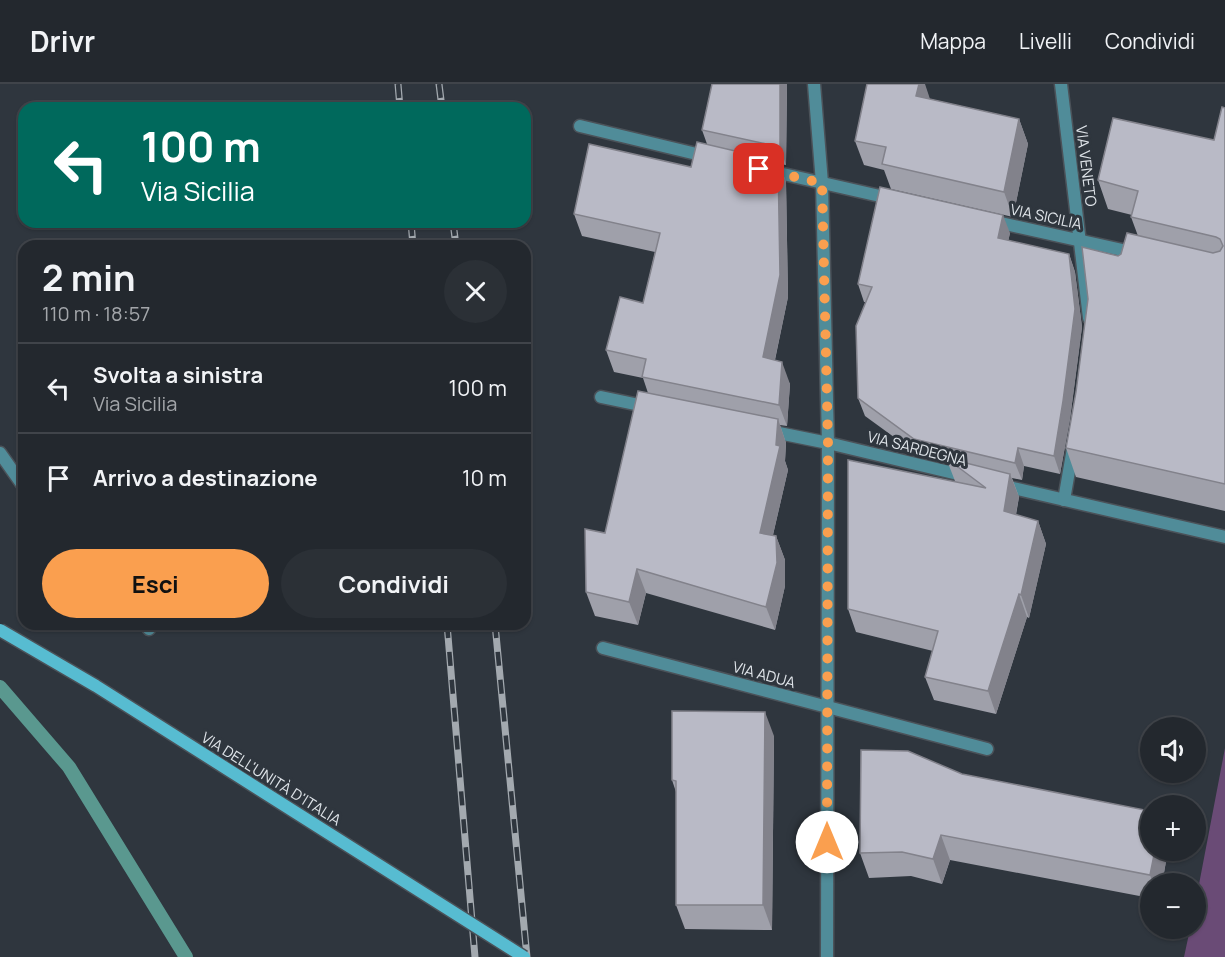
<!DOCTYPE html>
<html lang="it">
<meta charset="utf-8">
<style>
:root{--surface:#23282e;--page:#2b3036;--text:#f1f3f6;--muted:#a3a6aa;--line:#40444a;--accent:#fa9f4f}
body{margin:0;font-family:Manrope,sans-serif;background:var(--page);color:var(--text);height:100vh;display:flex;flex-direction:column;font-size:22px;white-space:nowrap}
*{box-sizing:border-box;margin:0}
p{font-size:20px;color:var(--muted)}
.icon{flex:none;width:33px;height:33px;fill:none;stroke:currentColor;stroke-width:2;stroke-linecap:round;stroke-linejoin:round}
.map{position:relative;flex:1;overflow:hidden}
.drawer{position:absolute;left:18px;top:156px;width:513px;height:390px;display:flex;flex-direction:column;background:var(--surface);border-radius:18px;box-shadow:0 2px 4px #0004,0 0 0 2px var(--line)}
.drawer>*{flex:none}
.banner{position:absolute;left:18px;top:18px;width:513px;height:126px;border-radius:18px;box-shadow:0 2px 4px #0004,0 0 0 2px var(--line);background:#00695c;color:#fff;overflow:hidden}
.buttons{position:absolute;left:1140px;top:633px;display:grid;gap:12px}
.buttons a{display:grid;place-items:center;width:66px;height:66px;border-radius:50%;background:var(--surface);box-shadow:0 2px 4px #0004,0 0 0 2px var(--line);font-size:30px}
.pin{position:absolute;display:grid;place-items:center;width:51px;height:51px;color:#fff;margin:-26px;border-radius:12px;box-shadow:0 3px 9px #0006}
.me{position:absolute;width:66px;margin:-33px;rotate:0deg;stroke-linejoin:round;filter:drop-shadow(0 0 4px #0008)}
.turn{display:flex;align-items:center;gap:21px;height:126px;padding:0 24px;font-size:27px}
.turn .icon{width:78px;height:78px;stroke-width:2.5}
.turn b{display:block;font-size:42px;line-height:51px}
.round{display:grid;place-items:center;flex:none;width:63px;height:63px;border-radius:32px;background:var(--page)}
.summary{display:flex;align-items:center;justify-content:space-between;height:102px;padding:0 24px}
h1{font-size:36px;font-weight:700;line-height:45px}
.button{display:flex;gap:12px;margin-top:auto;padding:12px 24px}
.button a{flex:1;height:69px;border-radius:36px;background:var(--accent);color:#111;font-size:24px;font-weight:700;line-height:69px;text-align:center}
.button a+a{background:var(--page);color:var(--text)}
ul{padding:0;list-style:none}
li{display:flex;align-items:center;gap:18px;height:90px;padding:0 24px;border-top:2px solid var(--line)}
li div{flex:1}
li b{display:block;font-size:22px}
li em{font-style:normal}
header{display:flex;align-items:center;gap:36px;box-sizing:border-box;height:84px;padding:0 30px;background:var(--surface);border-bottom:2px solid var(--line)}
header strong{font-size:28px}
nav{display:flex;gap:33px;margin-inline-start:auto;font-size:21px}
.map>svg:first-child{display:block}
.garden{fill:#6a4b76}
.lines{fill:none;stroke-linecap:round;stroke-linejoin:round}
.stream{stroke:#5a988f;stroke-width:14}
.service-casing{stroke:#4b5259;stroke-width:15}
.minor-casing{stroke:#4b5259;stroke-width:15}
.tertiary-casing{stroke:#4b5259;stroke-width:15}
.service{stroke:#508c99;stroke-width:12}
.minor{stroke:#508c99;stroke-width:12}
.tertiary{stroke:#508c99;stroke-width:12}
.rail-casing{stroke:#a3a9af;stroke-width:7}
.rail{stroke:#2f363e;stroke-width:4.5;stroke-dasharray:14;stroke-linecap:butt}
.secondary-bridge-casing{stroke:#4b5259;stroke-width:15;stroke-linecap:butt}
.secondary-bridge{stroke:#57bcd1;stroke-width:12}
.wall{fill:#9fa0aa}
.shaded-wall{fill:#82828b}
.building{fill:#b9bac6;stroke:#82828b;stroke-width:1.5}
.route{stroke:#fa9f4f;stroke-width:10;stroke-dasharray:0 18}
.labels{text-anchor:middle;stroke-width:6;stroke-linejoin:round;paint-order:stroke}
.street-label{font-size:15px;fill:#dfe4e9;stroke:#2f363e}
</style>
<header>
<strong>Drivr</strong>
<nav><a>Mappa</a><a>Livelli</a><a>Condividi</a></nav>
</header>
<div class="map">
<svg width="1225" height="873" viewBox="0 0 1225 873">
<rect width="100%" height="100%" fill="#2f363e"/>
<path class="garden" d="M 1225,664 L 1225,873 L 1184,873 L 1190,845 L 1196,844 L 1196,816 Z"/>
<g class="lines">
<path class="stream" d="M 0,603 L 69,683 L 186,873"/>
<g class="service-casing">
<g id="service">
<path d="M 0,369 L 24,403"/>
<path d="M 145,540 L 149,545"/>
</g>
</g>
<g class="minor-casing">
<g id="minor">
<path d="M 1061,0 L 1089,234"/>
<path d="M 580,42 L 709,73"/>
<path d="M 770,87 L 893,115"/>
<path d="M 992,137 L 1136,169"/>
<path d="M 601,313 L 649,323"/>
<path d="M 769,347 L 828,359 L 966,392"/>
<path d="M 1000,401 L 1225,453"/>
<path d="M 1064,416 L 1073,364"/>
<path d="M 603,564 L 987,665"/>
</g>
</g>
<g class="tertiary-casing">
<path id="tertiary" d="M 814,0 L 822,99 L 828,359 L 827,873"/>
</g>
<use href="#service" class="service"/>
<use href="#minor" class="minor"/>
<use href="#tertiary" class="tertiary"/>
<g class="rail-casing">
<g id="rail">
<path d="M 398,0 L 400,24"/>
<path d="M 439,0 L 442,24"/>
<path d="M 411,138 L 413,162"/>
<path d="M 453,138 L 456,162"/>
<path d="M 447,540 L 475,873"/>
<path d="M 495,540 L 527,873"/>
</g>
</g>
<use href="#rail" class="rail"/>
<g class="secondary-bridge-casing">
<path id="secondary-bridge" d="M 0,546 L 96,602 L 524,873"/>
</g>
<use href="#secondary-bridge" class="secondary-bridge"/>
</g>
<g class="wall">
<path d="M 712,0 L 787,0 L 786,81 L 779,80 L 786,98 L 788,213 L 775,276 L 790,300 L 787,342 L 780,341 L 786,359 L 785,377 L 788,386 L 773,451 L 776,452 L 785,476 L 785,502 L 775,546 L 646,509 L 638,541 L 595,532 L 586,508 L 605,449 L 648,309 L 643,294 L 614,288 L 606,266 L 643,219 L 655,168 L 582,152 L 574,130 L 691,83 L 707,60 L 702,46 Z"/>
<path d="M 930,15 L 1019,35 L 1028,60 L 1013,133 L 891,105 L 884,86 L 864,81 L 855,57 Z"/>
<path d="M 1225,24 L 1225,427 L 1076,393 L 1066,364 L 1118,172 L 1121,170 L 1138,152 L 1131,133 L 1132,131 L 1108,125 L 1098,96 L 1214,56 Z"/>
<path d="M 1010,149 L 1008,157 L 1069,170 L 1075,188 L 1082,243 L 1070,335 L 1060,390 L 1024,382 L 1022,396 L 1012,394 L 1019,413 L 1016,431 L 1038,437 L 1046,460 L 1029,534 L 1027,533 L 996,630 L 934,616 L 925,593 L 933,567 L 856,548 L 848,525 L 955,397 L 948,379 L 920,372 L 865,332 L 858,314 L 866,218 L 864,218 L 858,200 Z"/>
<path d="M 774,652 L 772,846 L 685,845 L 676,821 L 676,708 L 672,696 Z"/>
<path d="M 861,666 L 1150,766 L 1168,766 L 1162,800 L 1150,800 L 1150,814 L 950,776 L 942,800 L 911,792 L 869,794 L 860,769 Z"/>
</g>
<g class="shaded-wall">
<path d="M 780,0 L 787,0 L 786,81 L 780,63 Z"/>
<path d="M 919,0 L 925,0 L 930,15 L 925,37 L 916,12 Z"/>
<path d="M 1019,35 L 1028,60 L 1013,133 L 1004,108 Z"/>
<path d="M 778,77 L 786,98 L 788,213 L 771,294 L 763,273 Z"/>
<path d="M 1003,131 L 1010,149 L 1005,172 L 998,154 Z"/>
<path d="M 1069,170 L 1075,188 L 1082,243 L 1070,335 L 1060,390 L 1054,372 Z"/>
<path d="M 782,278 L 790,300 L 787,342 L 779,321 Z"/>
<path d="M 778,335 L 786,359 L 785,377 L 788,386 L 768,472 L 760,449 L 776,361 Z"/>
<path d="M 1018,364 L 1024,382 L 1022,396 L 1015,379 Z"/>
<path d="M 1010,390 L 1019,413 L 1012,450 L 1004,427 Z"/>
<path d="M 1038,437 L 1046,460 L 1029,534 L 1021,511 Z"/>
<path d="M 776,452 L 785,476 L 785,502 L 775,546 L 766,523 Z"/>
<path d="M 637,485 L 646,509 L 638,541 L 629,518 Z"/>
<path d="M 1019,510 L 1027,533 L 996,630 L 988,607 Z"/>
<path d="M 765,628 L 774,652 L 772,846 L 763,821 Z"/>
<path d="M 941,751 L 950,776 L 942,800 L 933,775 Z"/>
<path d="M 1155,766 L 1168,766 L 1162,800 L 1153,800 L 1150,791 Z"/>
</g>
<g class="building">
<path d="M 712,0 L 780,0 L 780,63 L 702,46 Z"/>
<path d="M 867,0 L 919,0 L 916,12 L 1019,35 L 1004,108 L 882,80 L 886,63 L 855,57 Z"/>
<path d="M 1222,23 L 1225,24 L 1225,400 L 1066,364 L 1076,308 L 1088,215 L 1082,163 L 1118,172 L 1121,170 L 1127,149 L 1213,169 L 1220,167 L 1223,162 L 1220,155 L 1216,153 L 1131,133 L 1138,107 L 1098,96 L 1113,34 L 1214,56 Z"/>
<path d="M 697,58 L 778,77 L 780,191 L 763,273 L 782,278 L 779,321 L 642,293 L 646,275 L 606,266 L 620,213 L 643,219 L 660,149 L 574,130 L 589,60 L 691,83 Z"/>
<path d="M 880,103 L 1003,131 L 998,154 L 1069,170 L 1075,225 L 1063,317 L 1054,372 L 1018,364 L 1015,379 L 914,355 L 858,314 L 856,242 L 872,203 L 858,200 Z"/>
<path d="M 638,307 L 778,335 L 776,361 L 780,362 L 760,449 L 776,452 L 777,479 L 766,523 L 637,485 L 629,518 L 586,508 L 585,445 L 605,449 Z"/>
<path d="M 946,374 L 1010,390 L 1004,427 L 1038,437 L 1021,511 L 1019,510 L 988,607 L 925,593 L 938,547 L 848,525 L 848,376 L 986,404 Z"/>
<path d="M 672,627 L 765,628 L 763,821 L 676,821 L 676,697 L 672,696 Z"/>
<path d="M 861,666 L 908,667 L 962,690 L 1150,727 L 1150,766 L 1155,766 L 1150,791 L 941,751 L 933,775 L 902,768 L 860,769 Z"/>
</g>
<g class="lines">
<path class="route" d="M 759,85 L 822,99 L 828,359 L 827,758"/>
</g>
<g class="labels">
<g class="street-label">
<text transform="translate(1086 82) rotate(83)" y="5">VIA VENETO</text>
<text transform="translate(1046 133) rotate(12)" y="5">VIA SICILIA</text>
<text transform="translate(917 365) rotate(14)" y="5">VIA SARDEGNA</text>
<text transform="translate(764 591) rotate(15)" y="5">VIA ADUA</text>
<text transform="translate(271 695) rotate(32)" y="5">VIA DELL'UNITÀ D'ITALIA</text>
</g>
</g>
</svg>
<div class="buttons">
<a><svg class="icon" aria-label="sound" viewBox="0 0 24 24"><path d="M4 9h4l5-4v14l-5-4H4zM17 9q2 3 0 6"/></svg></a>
<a>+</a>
<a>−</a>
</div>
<div class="pin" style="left:759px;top:85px;background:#d93025"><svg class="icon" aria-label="arrive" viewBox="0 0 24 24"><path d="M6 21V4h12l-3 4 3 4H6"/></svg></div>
<svg class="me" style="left:827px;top:758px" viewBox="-20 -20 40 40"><circle r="19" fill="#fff"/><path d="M0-13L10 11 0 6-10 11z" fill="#fa9f4f"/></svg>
<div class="banner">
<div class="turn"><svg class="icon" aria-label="left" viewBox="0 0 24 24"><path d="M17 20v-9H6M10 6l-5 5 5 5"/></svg><div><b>100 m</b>Via Sicilia</div></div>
</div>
<section class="drawer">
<div class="summary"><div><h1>2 min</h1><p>110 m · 18:57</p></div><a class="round"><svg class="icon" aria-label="close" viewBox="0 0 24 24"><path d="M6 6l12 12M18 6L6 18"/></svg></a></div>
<ul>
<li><svg class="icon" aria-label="left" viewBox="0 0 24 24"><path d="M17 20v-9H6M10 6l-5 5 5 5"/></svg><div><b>Svolta a sinistra</b><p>Via Sicilia</p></div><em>100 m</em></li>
<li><svg class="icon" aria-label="arrive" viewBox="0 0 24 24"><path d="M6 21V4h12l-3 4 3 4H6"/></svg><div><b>Arrivo a destinazione</b></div><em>10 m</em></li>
</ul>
<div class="button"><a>Esci</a><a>Condividi</a></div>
</section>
</div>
